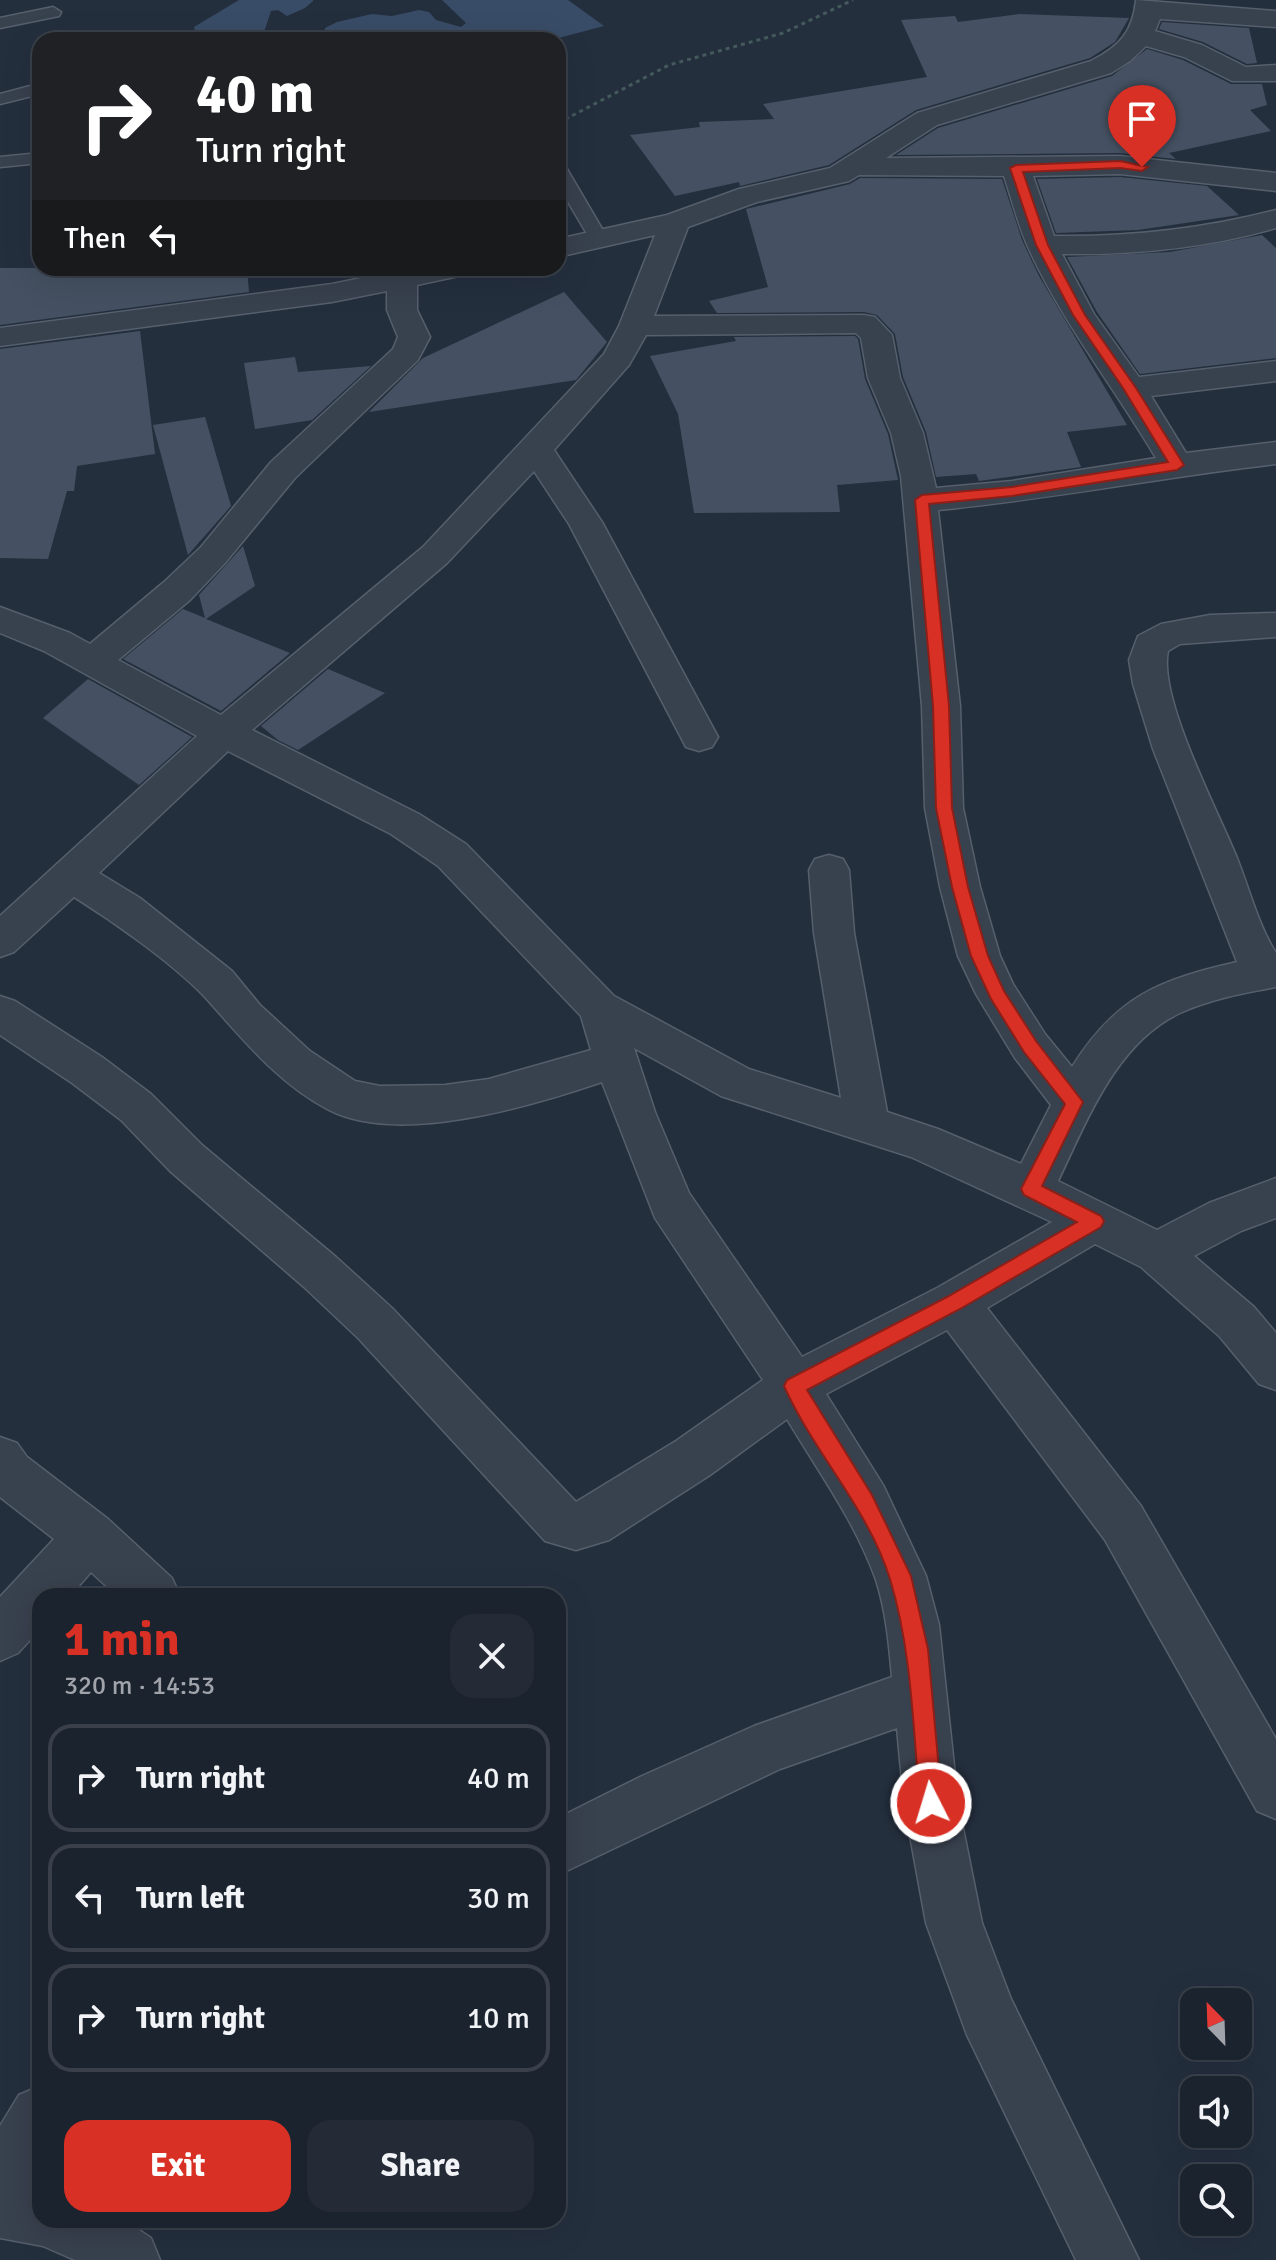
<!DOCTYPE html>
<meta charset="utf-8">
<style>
:root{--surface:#1b232e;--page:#242b36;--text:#f1f3f6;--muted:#a0a4aa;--line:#39404a;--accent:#d93025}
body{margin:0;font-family:Signika,sans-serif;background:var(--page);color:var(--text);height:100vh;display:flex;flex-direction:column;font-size:30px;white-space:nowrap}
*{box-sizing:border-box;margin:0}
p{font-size:26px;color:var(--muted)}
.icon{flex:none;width:44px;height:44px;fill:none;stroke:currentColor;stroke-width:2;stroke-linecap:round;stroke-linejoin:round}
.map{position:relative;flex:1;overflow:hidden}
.side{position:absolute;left:32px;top:1588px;width:534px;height:640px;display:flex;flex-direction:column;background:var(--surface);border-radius:24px;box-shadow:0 8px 32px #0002,0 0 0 2px var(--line)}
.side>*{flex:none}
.hud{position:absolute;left:32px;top:32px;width:534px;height:244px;border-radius:24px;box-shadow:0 8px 32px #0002,0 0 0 2px var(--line);background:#202124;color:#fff;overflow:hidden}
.needle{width:52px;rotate:337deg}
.fabs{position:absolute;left:1180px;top:1988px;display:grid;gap:16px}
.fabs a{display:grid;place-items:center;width:72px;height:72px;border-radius:16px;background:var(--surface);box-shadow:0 8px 32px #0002,0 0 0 2px var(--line);font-size:40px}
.pin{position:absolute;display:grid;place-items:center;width:68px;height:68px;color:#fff;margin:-82px -34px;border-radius:50% 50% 50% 0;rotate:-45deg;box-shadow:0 0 8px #0007}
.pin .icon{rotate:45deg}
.me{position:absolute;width:88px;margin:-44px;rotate:355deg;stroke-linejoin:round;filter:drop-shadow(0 0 6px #0008)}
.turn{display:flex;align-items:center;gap:28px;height:168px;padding:0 32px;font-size:36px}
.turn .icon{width:104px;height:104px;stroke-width:2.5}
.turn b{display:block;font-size:56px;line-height:68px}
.then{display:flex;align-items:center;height:76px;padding:0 32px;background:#0003;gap:16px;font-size:30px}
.round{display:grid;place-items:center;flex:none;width:84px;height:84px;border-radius:24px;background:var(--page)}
.summary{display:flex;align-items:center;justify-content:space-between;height:136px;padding:0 32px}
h1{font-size:48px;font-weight:800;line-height:60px;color:var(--accent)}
.action{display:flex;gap:16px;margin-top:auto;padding:16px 32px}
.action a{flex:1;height:92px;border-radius:24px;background:var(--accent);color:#fff;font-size:32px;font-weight:800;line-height:92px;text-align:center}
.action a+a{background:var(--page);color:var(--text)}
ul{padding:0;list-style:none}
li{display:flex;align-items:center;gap:24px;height:108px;margin:0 16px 12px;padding:0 16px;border:4px solid var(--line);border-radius:24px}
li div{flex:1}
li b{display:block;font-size:30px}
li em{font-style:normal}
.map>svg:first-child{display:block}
.water{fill:#394c67}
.building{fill:#455162}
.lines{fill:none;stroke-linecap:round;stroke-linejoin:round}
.lane-casing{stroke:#565f6c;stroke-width:3}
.street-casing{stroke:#565f6c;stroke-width:3}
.path{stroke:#44595c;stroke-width:3;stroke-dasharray:4 4;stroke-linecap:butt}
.lane{fill:#38414e;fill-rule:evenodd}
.street{fill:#38414e;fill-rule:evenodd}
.route{fill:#d93025;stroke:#8d1f18;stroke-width:2}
</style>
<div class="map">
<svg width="1276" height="2260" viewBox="0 0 1276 2260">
<rect width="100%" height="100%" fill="#242f3e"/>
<g class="water">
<path d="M 239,0 L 313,0 L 313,1 L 305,8 L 287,16 L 278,10 L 271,11 L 263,35 L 253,40 L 197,40 L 194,27 Z"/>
<path d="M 442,0 L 568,0 L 604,26 L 551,40 L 323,40 L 325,28 L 337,22 L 372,14 L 392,16 L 419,10 L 429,12 L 436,20 L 461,27 L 466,23 Z"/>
</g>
<g class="building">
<path d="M 1019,14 L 1129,18 L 1115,42 L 1090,58 L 916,110 L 829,165 L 740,186 L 739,182 L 675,196 L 630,135 L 700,127 L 699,122 L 774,119 L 763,104 L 927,77 L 901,20 L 955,16 L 958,22 Z"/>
<path d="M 1162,22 L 1249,28 L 1257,63 L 1247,64 L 1203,42 L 1159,29 Z"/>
<path d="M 1147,49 L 1183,60 L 1231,84 L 1262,84 L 1267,105 L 1250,110 L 1271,131 L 1169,153 L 1176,159 L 1120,153 L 896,155 L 938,128 L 1112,76 Z"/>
<path d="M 1120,177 L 1207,186 L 1239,215 L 1138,230 L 1056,233 L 1037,179 Z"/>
<path d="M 860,178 L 1002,179 L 1022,240 L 1039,276 L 1127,425 L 1067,432 L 1081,467 L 979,481 L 976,474 L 936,477 L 926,432 L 903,377 L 895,334 L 877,315 L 864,312 L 717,313 L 709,301 L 768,287 L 746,209 L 850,184 Z"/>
<path d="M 1262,235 L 1276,248 L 1276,358 L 1140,374 L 1097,312 L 1067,257 L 1170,252 Z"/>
<path d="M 0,268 L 247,268 L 249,292 L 0,325 Z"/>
<path d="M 564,292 L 607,342 L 576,380 L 369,412 L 423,358 Z"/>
<path d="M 140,331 L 155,454 L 77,466 L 74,491 L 67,491 L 48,559 L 0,558 L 0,349 Z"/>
<path d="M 855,336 L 858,339 L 865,379 L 888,434 L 898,480 L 837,485 L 840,512 L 694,513 L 678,414 L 650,356 L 736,341 L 734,337 Z"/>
<path d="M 295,357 L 298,372 L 371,366 L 312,420 L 255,429 L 244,363 Z"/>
<path d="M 205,417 L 231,506 L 188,555 L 153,425 Z"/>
<path d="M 243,546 L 255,586 L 206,619 L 290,653 L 221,711 L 123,659 L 183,609 L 205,618 L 199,595 Z"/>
<path d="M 328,669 L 385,693 L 298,750 L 278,740 L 261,726 Z"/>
<path d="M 88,679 L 192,737 L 139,785 L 43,718 Z"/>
</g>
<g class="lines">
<g class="lane-casing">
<g id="lane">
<path d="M 53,7 L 61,12 L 59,16 L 0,28 L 0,18 Z"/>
<path d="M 30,86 L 36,87 L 39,91 L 36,95 L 0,104 L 0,94 Z"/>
<path d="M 40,153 L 40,163 L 0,167 L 0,157 Z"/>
<path d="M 558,164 L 567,169 L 608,239 L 606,243 L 592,243 L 590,239 L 558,185 Z"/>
</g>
</g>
<g class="street-casing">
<g id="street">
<path d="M 1136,0 L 1276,11 L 1276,27 L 1160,19 L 1155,31 L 1202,45 L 1246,67 L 1276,65 L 1276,81 L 1232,81 L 1184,57 L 1146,46 L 1130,61 L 1111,73 L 937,125 L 886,158 L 1120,156 L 1276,173 L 1276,191 L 1120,174 L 1033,176 L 1054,236 C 1130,237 1202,229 1276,210 L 1276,228 C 1206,248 1135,255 1062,254 L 1094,314 L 1139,377 L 1276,361 L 1276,381 L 1151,396 L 1186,453 L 1276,442 L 1276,464 C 1163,477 1052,499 938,510 L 960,706 L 963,808 L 980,887 L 1000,956 L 1013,984 L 1045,1034 L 1072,1067 C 1116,997 1158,980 1237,962 L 1153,749 L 1133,684 L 1129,660 L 1138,636 L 1161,624 L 1210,615 L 1276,613 L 1276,637 L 1180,644 L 1168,651 C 1158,698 1218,811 1237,858 C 1249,888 1259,927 1276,953 L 1276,987 C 1244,993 1210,999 1180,1013 C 1116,1043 1087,1121 1058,1181 L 1157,1230 L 1209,1203 L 1276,1178 L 1276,1218 L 1241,1231 L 1194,1256 L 1254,1307 L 1276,1333 L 1276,1390 L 1259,1384 L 1220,1337 L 1141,1267 L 1095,1244 L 987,1308 L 1141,1506 L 1276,1739 L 1276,1819 L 1257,1811 L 1105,1540 L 947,1330 L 826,1394 L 883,1485 L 926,1576 L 939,1625 L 958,1803 L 982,1923 L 1011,1999 L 1139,2260 L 1076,2260 L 967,2035 L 926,1923 L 904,1803 L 897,1728 L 780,1769 L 558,1875 L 558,1818 L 642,1776 L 754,1726 L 892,1677 C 889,1644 886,1611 876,1580 C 856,1523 818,1471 787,1419 L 710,1475 L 609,1540 L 576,1550 L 545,1541 L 358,1338 L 304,1287 L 170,1171 L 121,1120 L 72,1083 L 0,1035 L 0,996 L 15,1001 L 102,1057 L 151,1094 L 202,1145 L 336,1257 L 392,1308 L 576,1502 L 676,1441 L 763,1380 L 655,1218 L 602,1082 C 531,1106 399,1146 329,1110 C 277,1083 242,1038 204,996 C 171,962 114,922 74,897 L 14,952 L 0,957 L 0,916 L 197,736 L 44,651 L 0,633 L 0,607 L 70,633 L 90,644 L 164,582 L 201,547 L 271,462 L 393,349 L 398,337 L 387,310 L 387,291 L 332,302 L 0,346 L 0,328 L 332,284 L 411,268 L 472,268 L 468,274 L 417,285 L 417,310 L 430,337 L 418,360 L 295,478 L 225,563 L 190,600 L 118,660 L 221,715 L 423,547 L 604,354 L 619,326 L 655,235 L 558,257 L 558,239 L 667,215 L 739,189 L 830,168 L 917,113 L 1091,61 C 1119,47 1133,32 1136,0 ZM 859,175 L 1004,176 C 1012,200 1018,225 1028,247 C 1062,322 1114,387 1156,458 L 1012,481 L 936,488 L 923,433 L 900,378 L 892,335 L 875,317 L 864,315 L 654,316 L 688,227 L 757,202 L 849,181 ZM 856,333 L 861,338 L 868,378 L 891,433 L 901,476 L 922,706 L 925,808 L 940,887 L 958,956 L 976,994 L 1015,1058 L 1051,1105 L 1021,1164 L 938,1129 L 887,1112 L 854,933 L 849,870 L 843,859 L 829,855 L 815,859 L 809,870 L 814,933 L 841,1098 L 749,1069 L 614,996 L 466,844 L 419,814 L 252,730 L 447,563 L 534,471 L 569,524 L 686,747 L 699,751 L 712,747 L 718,737 L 602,522 L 554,450 L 629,365 L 646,335 ZM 228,751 L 391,834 L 438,866 L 581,1016 L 591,1050 L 489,1079 L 445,1085 L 380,1086 L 355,1081 L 310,1051 L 260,1005 L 232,971 L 140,898 L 99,873 ZM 634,1048 L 721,1096 L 911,1157 L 1052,1222 L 937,1288 L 802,1357 L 689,1193 L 655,1112 Z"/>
<path d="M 0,1437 L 17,1443 L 27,1457 L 108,1519 L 172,1578 L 180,1596 L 117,1596 L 91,1572 L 70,1596 L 40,1596 L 40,1629 L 18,1653 L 0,1661 L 0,1597 L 54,1539 L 0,1497 Z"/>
<path d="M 40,2086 L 40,2173 L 34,2184 L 40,2185 L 40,2220 L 124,2220 L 151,2238 L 160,2260 L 75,2260 L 43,2246 L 0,2238 L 0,2126 L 19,2095 Z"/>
</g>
</g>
<path class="path" d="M 558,123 L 669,65 L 783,33 L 853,0"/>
<use href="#lane" class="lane"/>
<use href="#street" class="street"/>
</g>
<path class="route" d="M 1120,161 L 1148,167 L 1142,171 L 1120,168 L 1023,172 L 1048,245 L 1085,315 L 1136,388 L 1184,465 L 1177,470 L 1012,496 L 929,504 L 949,706 L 952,808 L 968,887 L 988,956 L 1004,991 L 1036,1041 L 1083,1102 L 1042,1186 L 1101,1216 L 1104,1221 L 1101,1227 L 960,1309 L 807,1390 L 872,1495 L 911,1576 L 928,1649 L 942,1803 L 939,1811 L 931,1814 L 923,1811 L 920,1803 C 913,1729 912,1651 890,1579 C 868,1508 814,1453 784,1386 L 787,1380 L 947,1297 L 1077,1222 L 1024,1195 L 1021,1189 L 1065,1104 L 1024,1052 L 991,999 L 971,956 L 952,887 L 936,808 L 933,706 L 915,500 L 922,495 L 1012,487 L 1168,462 L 1123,388 L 1073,315 L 1036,245 L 1010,168 L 1016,165 Z"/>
</svg>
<div class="fabs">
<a><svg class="needle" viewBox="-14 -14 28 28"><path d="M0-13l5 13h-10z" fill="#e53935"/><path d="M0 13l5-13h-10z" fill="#a0a4aa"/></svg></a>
<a><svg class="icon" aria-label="sound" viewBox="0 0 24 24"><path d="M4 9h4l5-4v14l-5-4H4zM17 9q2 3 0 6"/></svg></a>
<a><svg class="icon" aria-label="search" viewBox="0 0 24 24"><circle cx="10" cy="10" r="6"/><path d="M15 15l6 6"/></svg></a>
</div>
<div class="pin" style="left:1142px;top:167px;background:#d93025"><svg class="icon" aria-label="arrive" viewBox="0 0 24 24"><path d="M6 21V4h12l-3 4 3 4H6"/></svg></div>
<svg class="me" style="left:931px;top:1803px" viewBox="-20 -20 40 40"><circle r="17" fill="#d93025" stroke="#fff" stroke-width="3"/><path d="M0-11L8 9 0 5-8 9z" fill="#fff"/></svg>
<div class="hud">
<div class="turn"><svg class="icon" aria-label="right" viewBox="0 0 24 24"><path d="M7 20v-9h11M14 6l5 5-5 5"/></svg><div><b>40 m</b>Turn right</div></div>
<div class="then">Then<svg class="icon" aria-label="left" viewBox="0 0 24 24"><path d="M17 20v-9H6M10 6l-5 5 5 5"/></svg></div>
</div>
<section class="side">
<div class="summary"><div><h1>1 min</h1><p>320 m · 14:53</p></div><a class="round"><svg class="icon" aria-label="close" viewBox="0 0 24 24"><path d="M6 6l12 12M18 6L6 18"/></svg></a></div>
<ul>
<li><svg class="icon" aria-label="right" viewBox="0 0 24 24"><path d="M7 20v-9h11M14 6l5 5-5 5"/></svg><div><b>Turn right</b></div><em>40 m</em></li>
<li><svg class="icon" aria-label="left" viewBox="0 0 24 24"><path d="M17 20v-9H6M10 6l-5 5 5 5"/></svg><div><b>Turn left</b></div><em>30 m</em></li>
<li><svg class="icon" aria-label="right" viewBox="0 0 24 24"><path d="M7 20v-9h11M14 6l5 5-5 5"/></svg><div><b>Turn right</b></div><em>10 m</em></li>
</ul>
<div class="action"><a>Exit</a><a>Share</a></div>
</section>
</div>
